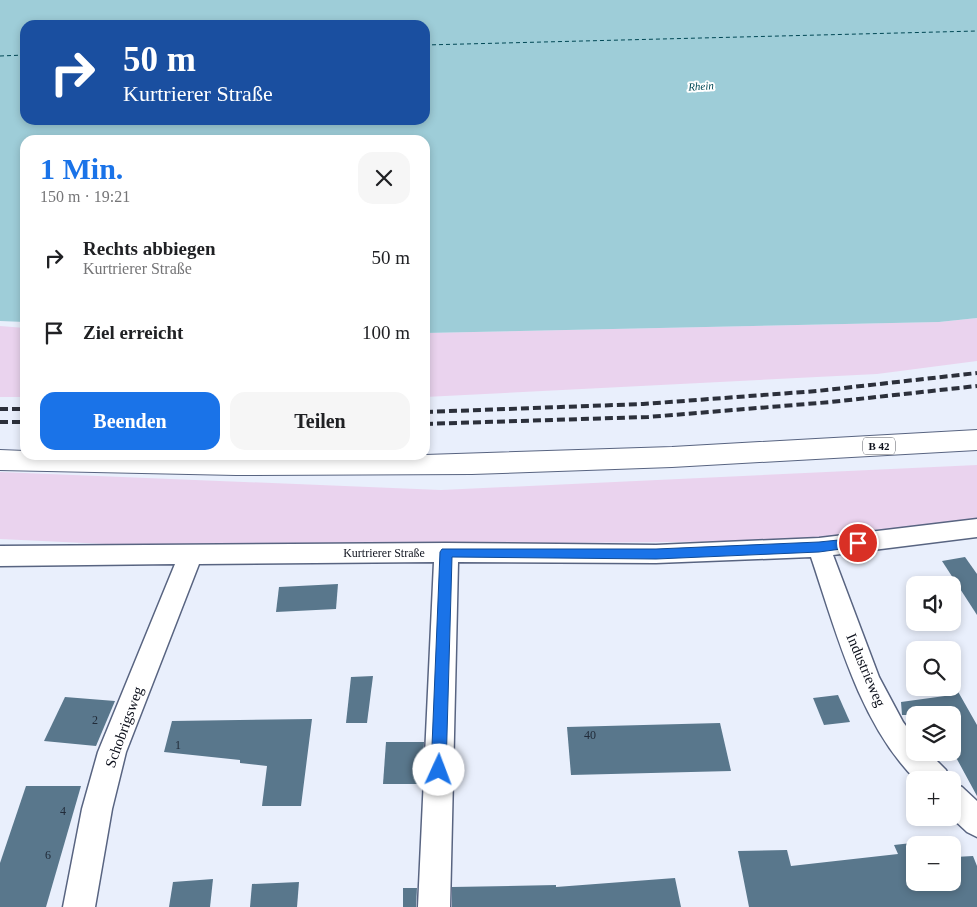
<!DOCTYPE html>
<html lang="de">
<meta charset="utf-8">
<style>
:root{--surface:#fff;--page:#f6f6f6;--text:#202124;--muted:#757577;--accent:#1a73e8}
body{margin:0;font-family:Georgia,serif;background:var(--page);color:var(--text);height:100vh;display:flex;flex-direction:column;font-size:19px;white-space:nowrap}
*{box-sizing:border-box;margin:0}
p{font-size:16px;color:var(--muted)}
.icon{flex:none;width:28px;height:28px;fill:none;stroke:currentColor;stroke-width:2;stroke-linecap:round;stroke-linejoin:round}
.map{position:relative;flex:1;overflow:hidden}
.sheet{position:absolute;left:20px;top:135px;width:410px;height:325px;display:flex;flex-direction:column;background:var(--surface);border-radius:15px;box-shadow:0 2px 8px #0003}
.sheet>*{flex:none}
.guide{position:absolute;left:20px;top:20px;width:410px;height:105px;border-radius:15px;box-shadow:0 2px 8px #0003;background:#1a4fa0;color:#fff;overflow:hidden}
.fabs{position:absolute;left:906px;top:576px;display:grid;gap:10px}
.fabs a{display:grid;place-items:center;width:55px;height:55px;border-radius:10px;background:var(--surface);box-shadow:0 2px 8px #0003;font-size:25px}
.pin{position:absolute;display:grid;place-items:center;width:42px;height:42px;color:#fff;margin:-21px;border:2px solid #fff;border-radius:50%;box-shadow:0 1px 5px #0007}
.me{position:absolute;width:55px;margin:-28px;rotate:2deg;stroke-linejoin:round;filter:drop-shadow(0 0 4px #0008)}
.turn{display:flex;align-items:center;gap:18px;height:105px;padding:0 20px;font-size:22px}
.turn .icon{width:65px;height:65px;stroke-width:2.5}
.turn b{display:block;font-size:35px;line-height:42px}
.round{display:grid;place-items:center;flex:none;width:52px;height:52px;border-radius:15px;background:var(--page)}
.summary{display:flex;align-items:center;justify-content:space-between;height:85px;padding:0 20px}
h1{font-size:30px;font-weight:700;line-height:38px;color:var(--accent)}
.primary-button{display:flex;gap:10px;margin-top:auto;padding:10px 20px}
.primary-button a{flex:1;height:58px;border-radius:15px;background:var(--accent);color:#fff;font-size:20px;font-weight:700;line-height:58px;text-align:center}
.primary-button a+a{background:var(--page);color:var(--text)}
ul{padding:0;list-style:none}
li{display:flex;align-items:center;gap:15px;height:75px;padding:0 20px}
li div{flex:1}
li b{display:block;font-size:19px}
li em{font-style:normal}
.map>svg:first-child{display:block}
.green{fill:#ead3ee}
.water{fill:#9ecdd8;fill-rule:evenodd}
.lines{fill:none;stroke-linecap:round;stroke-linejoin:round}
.ferry{stroke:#014855;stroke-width:1;stroke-dasharray:4 3;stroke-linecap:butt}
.building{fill:#59778c}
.minor-casing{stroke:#586481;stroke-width:3}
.primary-casing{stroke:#586481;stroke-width:2}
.minor{fill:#fff;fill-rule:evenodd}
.primary{fill:#fff;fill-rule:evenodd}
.rail{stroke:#2c303b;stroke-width:4;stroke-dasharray:8 4;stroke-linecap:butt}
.route{fill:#1a73e8;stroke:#114b97}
.labels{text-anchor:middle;stroke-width:4;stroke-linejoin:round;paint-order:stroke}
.far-water-label{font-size:11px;font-style:italic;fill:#014855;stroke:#fff}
.shield{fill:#fff;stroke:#565961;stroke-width:1}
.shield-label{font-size:11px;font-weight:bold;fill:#0e121d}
.street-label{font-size:12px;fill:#0e121d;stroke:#fff}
.near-number-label{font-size:12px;fill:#212b39}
.near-street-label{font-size:15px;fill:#0e121d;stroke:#fff}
</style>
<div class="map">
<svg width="977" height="907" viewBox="0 0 977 907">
<rect width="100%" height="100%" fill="#e9effc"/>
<g class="green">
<path d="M 977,318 L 977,361 L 877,374 L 425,397 L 425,333 L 939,322 Z"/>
<path d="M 0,326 L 25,328 L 25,397 L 0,397 Z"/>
<path d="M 977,465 L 977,519 L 806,541 L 422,544 L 211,549 L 0,539 L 0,472 L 441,490 Z"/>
</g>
<path class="water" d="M 0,0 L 977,0 L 977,318 L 939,322 L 425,333 L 425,140 L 25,140 L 25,322 L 0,321 ZM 25,25 L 425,25 L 425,120 L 25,120 Z"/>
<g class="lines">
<g class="ferry">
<path d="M 425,45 L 977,31"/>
<path d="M 0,56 L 25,55"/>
</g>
</g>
<g class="building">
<path d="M 965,557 L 977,574 L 977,615 L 942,561 Z"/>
<path d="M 338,584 L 336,609 L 276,612 L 279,587 Z"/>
<path d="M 373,676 L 367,723 L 346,723 L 351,677 Z"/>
<path d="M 952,681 L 977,725 L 977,796 L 952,750 L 952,715 L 902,715 L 901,702 L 952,695 Z"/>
<path d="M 838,695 L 850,722 L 824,725 L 813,698 Z"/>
<path d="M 65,697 L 115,701 L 96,746 L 44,741 Z"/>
<path d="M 312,719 L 301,806 L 262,806 L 267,766 L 240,763 L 240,760 L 164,752 L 172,721 Z"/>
<path d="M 720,723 L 731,771 L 571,775 L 567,727 Z"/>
<path d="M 386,742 L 424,742 L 422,784 L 383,784 Z"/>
<path d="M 26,786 L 81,786 L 46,907 L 0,907 L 0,863 Z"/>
<path d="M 947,839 L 950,845 L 915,845 L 915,882 L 952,882 L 952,852 L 955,857 L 973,856 L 977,866 L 977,907 L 749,907 L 738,851 L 787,850 L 791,866 L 898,854 L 894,845 Z"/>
<path d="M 675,878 L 681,907 L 452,907 L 452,887 L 556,885 L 556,887 Z"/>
<path d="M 213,879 L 210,907 L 169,907 L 173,882 Z"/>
<path d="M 299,882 L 297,907 L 250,907 L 252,884 Z"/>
<path d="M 403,888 L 417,888 L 416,907 L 403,907 Z"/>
</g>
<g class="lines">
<g class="minor-casing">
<g id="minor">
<path d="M 977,519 L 977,537 L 833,555 L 879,677 L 903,722 L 915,738 L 915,752 L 928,752 L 946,770 L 950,780 L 916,780 C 859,723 836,631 811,557 L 656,563 L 458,562 L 450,907 L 418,907 L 434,562 L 199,564 L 126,752 L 112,809 L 95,907 L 63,907 L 82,809 L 98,752 L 175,564 L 0,566 L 0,546 L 446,543 L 656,545 L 819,538 Z"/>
<path d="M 952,783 L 962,787 L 977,801 L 977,837 L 967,832 L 952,818 Z"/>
</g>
</g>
<g class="primary-casing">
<path id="primary" d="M 977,430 L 977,450 L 672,467 L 472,474 L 236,475 L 0,470 L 0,450 L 25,451 L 25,455 L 425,455 L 672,447 Z"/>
</g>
<use href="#minor" class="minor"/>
<use href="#primary" class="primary"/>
<g class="rail">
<path d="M 0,409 L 25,409"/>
<path d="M 425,412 L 643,404 L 817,391 L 977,373"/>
<path d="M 0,422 L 25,422"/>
<path d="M 425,424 L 648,417 L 831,402 L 977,386"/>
</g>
</g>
<path class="route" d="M 858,538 L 863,539 L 864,543 L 863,546 L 819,552 L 656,559 L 452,557 L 446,770 L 444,775 L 439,777 L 433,775 L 431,770 L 440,552 L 442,549 L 656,549 L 819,542 Z"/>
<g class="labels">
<g class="far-water-label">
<text transform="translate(701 86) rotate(-3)" y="4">Rhein</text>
</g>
<rect class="shield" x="863" y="437.5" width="32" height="17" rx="4"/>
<g class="shield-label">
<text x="879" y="450">B 42</text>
</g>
<g class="street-label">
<text x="384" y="557">Kurtrierer Straße</text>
</g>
<g class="near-number-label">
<text x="95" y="724">2</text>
<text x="590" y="739">40</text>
<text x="178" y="749">1</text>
<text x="63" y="815">4</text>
<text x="48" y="859">6</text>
</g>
<g class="near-street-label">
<text transform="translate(866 670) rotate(67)" y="5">Industrieweg</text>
<text transform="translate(124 727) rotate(-70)" y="5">Schobrigsweg</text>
</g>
</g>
</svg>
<div class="fabs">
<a><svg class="icon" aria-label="sound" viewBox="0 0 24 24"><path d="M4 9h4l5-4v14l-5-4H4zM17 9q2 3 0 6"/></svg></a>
<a><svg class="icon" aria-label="search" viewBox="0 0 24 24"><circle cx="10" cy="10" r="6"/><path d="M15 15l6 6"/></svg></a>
<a><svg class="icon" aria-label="layers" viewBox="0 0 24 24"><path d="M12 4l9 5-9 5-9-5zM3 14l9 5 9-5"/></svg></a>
<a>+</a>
<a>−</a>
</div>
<div class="pin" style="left:858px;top:543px;background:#d93025"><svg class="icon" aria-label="arrive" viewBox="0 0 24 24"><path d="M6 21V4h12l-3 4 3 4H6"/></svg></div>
<svg class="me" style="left:439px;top:770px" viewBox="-20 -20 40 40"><circle r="19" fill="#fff"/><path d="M0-13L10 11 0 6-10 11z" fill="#1a73e8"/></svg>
<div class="guide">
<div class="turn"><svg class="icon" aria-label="right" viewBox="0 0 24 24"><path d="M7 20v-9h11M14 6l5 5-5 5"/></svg><div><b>50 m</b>Kurtrierer Straße</div></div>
</div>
<section class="sheet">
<div class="summary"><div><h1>1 Min.</h1><p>150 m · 19:21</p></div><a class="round"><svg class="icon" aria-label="close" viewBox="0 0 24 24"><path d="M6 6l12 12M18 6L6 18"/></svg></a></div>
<ul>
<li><svg class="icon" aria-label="right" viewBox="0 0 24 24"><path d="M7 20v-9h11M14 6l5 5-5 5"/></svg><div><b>Rechts abbiegen</b><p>Kurtrierer Straße</p></div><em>50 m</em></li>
<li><svg class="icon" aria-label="arrive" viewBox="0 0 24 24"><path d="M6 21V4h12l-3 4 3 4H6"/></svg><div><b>Ziel erreicht</b></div><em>100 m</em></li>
</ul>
<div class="primary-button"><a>Beenden</a><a>Teilen</a></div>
</section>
</div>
